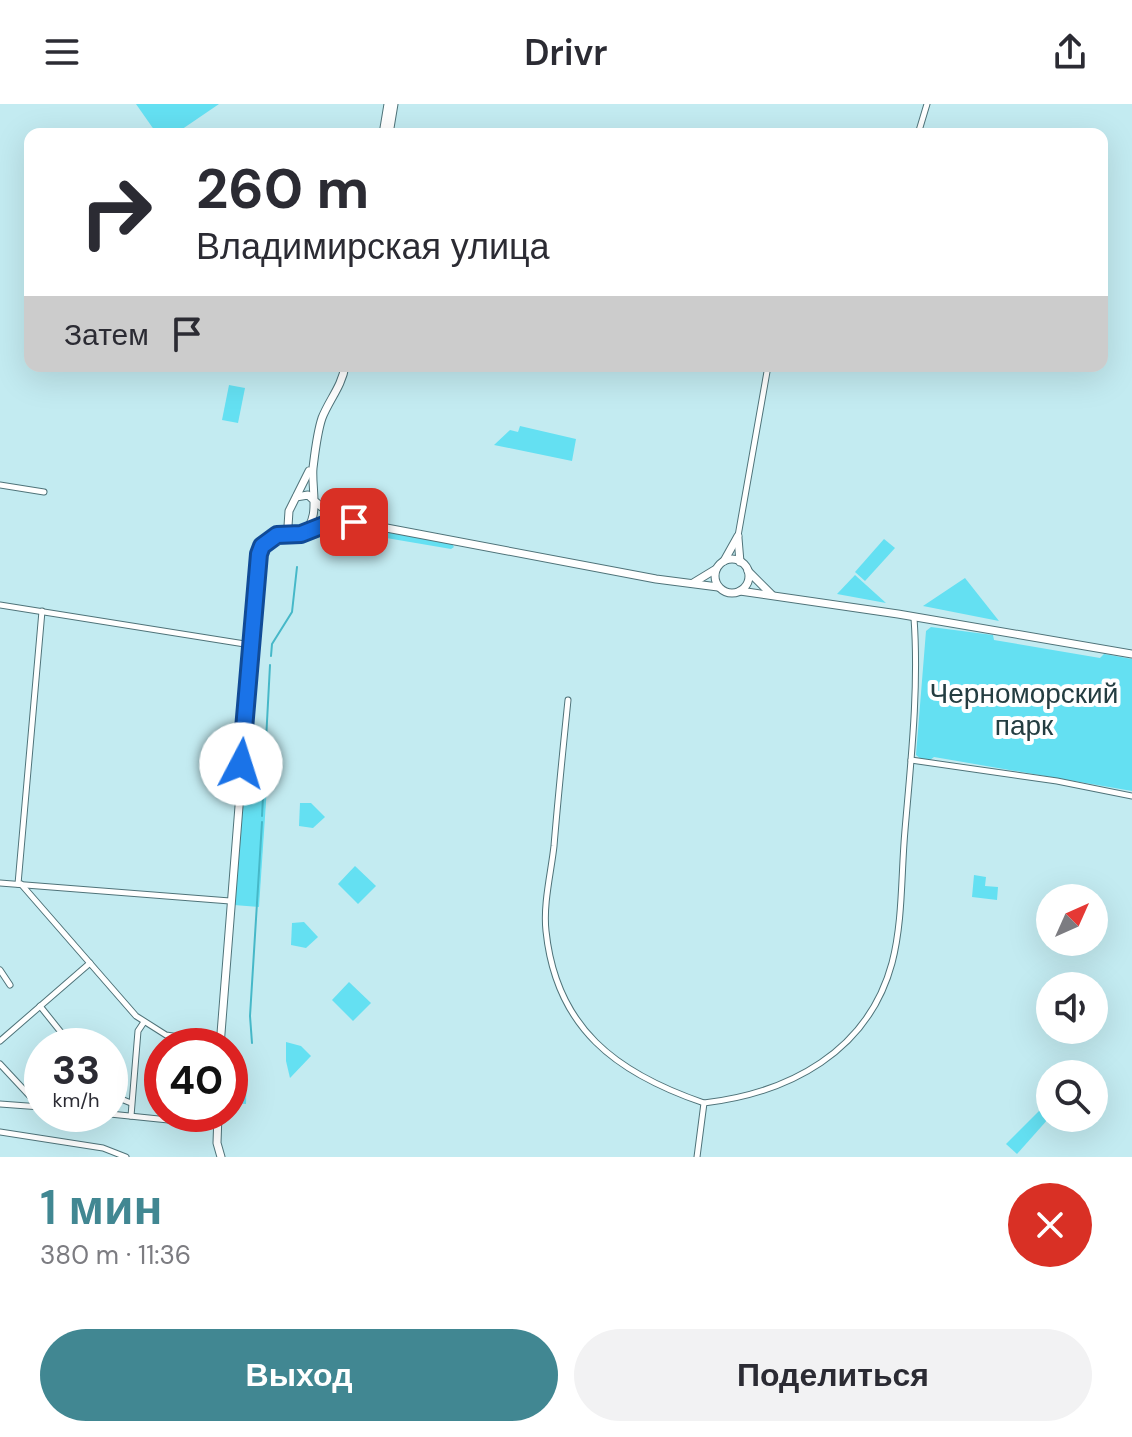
<!DOCTYPE html>
<html lang="ru">
<meta charset="utf-8">
<style>
:root{--surface:#fff;--page:#f2f2f3;--text:#2b2b33;--muted:#7c7c81;--accent:#418792}
body{margin:0;font-family:"DM Sans",sans-serif;background:var(--page);color:var(--text);height:100vh;display:flex;flex-direction:column;font-size:30px;white-space:nowrap}
*{box-sizing:border-box;margin:0}
p{font-size:26px;color:var(--muted)}
.icon{flex:none;width:44px;height:44px;fill:none;stroke:currentColor;stroke-width:2;stroke-linecap:round;stroke-linejoin:round}
.map{position:relative;height:1053px;overflow:hidden}
.side{display:flex;flex-direction:column;background:var(--surface);flex:1}
.side>*{flex:none}
.hud{position:absolute;left:24px;top:24px;width:1084px;height:244px;border-radius:16px;box-shadow:0 8px 32px #0002;background:#fff;color:var(--text);overflow:hidden}
.needle{width:52px;rotate:45deg}
.tools{position:absolute;left:1036px;top:780px;display:grid;gap:16px}
.tools a{display:grid;place-items:center;width:72px;height:72px;border-radius:50%;background:var(--surface);box-shadow:0 8px 32px #0002;font-size:40px}
.speed{position:absolute;left:24px;top:924px;display:flex;gap:16px;font-size:40px;font-weight:700;text-align:center}
.speed>*{display:grid;place-content:center;width:104px;height:104px;border-radius:50%;background:var(--surface);box-shadow:0 8px 32px #0002;line-height:1}
.speed small{font-size:20px;font-weight:400}
.speed .limit{border:12px solid #d22;background:#fff;color:#111}
.pin{position:absolute;display:grid;place-items:center;width:68px;height:68px;color:#fff;margin:-34px;border-radius:16px;box-shadow:0 4px 12px #0006}
.me{position:absolute;width:88px;margin:-44px;rotate:5deg;stroke-linejoin:round;filter:drop-shadow(0 0 6px #0008)}
.turn{display:flex;align-items:center;gap:28px;height:168px;padding:0 40px;font-size:36px}
.turn .icon{width:104px;height:104px;stroke-width:2.5}
.turn b{display:block;font-size:56px;line-height:68px}
.then{display:flex;align-items:center;height:76px;padding:0 40px;background:#0003;gap:16px;font-size:30px}
.round{display:grid;place-items:center;flex:none;width:84px;height:84px;border-radius:42px;background:var(--page)}
.head{display:flex;align-items:center;justify-content:space-between;height:136px;padding:0 40px}
h1{font-size:48px;font-weight:600;line-height:60px;color:var(--accent)}
.action{display:flex;gap:16px;margin-top:auto;padding:16px 40px}
.action a{flex:1;height:92px;border-radius:48px;background:var(--accent);color:#fff;font-size:32px;font-weight:600;line-height:92px;text-align:center}
.action a+a{background:var(--page);color:var(--text)}
header{display:flex;justify-content:space-between;align-items:center;height:104px;padding:0 40px;background:var(--surface);font-size:36px;font-weight:600}
.map>svg:first-child{display:block}
.green{fill:#64e0f2}
.lines{fill:none;stroke-linecap:round;stroke-linejoin:round}
.stream{stroke:#46b8c8;stroke-width:2}
.minor-casing{stroke:#4f7379;stroke-width:7}
.tertiary-casing{stroke:#4f7379;stroke-width:9}
.minor{stroke:#fff;stroke-width:5}
.tertiary{stroke:#fff;stroke-width:7}
.route-casing{stroke:#114b97;stroke-width:20}
.route{stroke:#1a73e8;stroke-width:14}
.labels{text-anchor:middle;stroke-width:8;stroke-linejoin:round;paint-order:stroke}
.park-label{font-size:28px;fill:#243d41;stroke:#fff}
</style>
<header><svg class="icon" aria-label="menu" viewBox="0 0 24 24"><path d="M4 6h16M4 12h16M4 18h16"/></svg>Drivr<svg class="icon" aria-label="share" viewBox="0 0 24 24"><path d="M12 15V3M7 8l5-5 5 5M5 13v7h14v-7"/></svg></header>
<div class="map">
<svg width="1132" height="1053" viewBox="0 0 1132 1053">
<rect width="100%" height="100%" fill="#c3ebf1"/>
<g class="green">
<path d="M 136,0 L 219,0 L 175,30 L 157,30 Z"/>
<path d="M 229,281 L 245,284 L 238,319 L 222,316 Z"/>
<path d="M 520,322 L 576,335 L 572,357 L 494,341 L 510,326 L 518,328 Z"/>
<path d="M 358,423 L 452,440 L 454,443 L 451,445 L 357,429 Z"/>
<path d="M 884,435 L 895,444 L 865,477 L 855,468 Z"/>
<path d="M 855,471 L 886,499 L 837,490 Z"/>
<path d="M 965,474 L 999,517 L 923,502 Z"/>
<path d="M 931,523 L 993,531 L 994,536 L 1100,554 L 1104,550 L 1132,555 L 1132,687 L 934,653 L 930,656 L 921,655 L 916,651 L 926,527 Z"/>
<path d="M 247,652 L 269,653 L 259,803 L 234,801 Z"/>
<path d="M 300,699 L 311,699 L 325,713 L 313,724 L 299,722 Z"/>
<path d="M 355,762 L 376,782 L 358,800 L 338,780 Z"/>
<path d="M 974,771 L 986,773 L 985,782 L 998,783 L 997,796 L 972,793 Z"/>
<path d="M 304,818 L 318,833 L 306,844 L 291,841 L 292,819 Z"/>
<path d="M 349,878 L 371,899 L 353,917 L 332,896 Z"/>
<path d="M 286,938 L 301,942 L 311,952 L 290,974 L 286,957 Z"/>
<path d="M 230,966 L 247,966 L 246,1000 L 230,999 Z"/>
<path d="M 1041,1005 L 1049,1014 L 1017,1050 L 1006,1040 Z"/>
</g>
<g class="lines">
<g class="stream">
<path d="M 271,552 L 272,540 L 292,508 L 297,463"/>
<path d="M 262,712 L 270,561"/>
<path d="M 252,939 L 250,912 L 262,718"/>
</g>
<g class="minor-casing">
<g id="minor">
<path d="M 918,30 L 927,0"/>
<path d="M 0,381 L 44,388"/>
<path d="M 738,432 L 768,262"/>
<path d="M 0,501 L 251,541"/>
<path d="M 568,596 C 563,645 558,693 554,742 C 551,769 543,800 546,827 C 556,924 616,969 704,999"/>
<path d="M 911,656 L 1057,677 L 1132,692"/>
<path d="M 0,779 L 230,797"/>
<path d="M 18,780 L 42,507"/>
<path d="M 21,780 L 136,912 L 166,931 L 220,939"/>
<path d="M 0,866 L 10,881"/>
<path d="M 40,902 L 72,942"/>
<path d="M 0,937 L 90,859"/>
<path d="M 0,960 L 40,1003"/>
<path d="M 110,984 L 121,995 L 131,999"/>
<path d="M 0,1000 L 41,1003"/>
<path d="M 110,1010 L 217,1021"/>
<path d="M 131,1012 L 138,927 L 144,918"/>
<path d="M 0,1028 L 103,1044 L 126,1053"/>
<path d="M 697,1053 L 704,999 C 789,989 868,948 892,859 C 903,817 901,770 905,726 C 911,656 919,584 914,514"/>
</g>
</g>
<g class="tertiary-casing">
<g id="tertiary">
<path d="M 383,30 L 388,0"/>
<path d="M 389,30 L 394,0"/>
<path d="M 345,262 C 342,282 329,296 322,314 C 317,329 315,348 313,364 C 311,385 322,417 301,430 L 295,430 L 288,422 L 289,407 L 296,393 L 308,391 C 318,400 327,409 339,415 L 656,475 L 718,483"/>
<path d="M 297,391 L 309,367"/>
<path d="M 307,426 L 339,415"/>
<path d="M 738,434 L 740,458"/>
<circle cx="732" cy="472" r="17"/>
<path d="M 724,457 L 738,432"/>
<path d="M 748,467 L 772,491"/>
<path d="M 693,479 L 716,465"/>
<path d="M 740,487 L 898,510 L 1132,550"/>
<path d="M 220,942 L 259,450 C 264,436 277,428 293,429"/>
<path d="M 218,1010 L 217,1039 L 221,1053"/>
</g>
</g>
<use href="#minor" class="minor"/>
<use href="#tertiary" class="tertiary"/>
</g>
<g class="lines">
<g class="route-casing">
<path id="route" d="M 241,660 L 259,450 L 262,442 L 277,431 L 301,430 L 339,415 L 354,418"/>
</g>
<use href="#route" class="route"/>
</g>
<g class="labels">
<g class="park-label">
<text x="1024" y="599">Черноморский<tspan x="1024" dy="32">парк</tspan></text>
</g>
</g>
</svg>
<div class="tools">
<a><svg class="needle" viewBox="-14 -14 28 28"><path d="M0-13l5 13h-10z" fill="#e53935"/><path d="M0 13l5-13h-10z" fill="#7c7c81"/></svg></a>
<a><svg class="icon" aria-label="sound" viewBox="0 0 24 24"><path d="M4 9h4l5-4v14l-5-4H4zM17 9q2 3 0 6"/></svg></a>
<a><svg class="icon" aria-label="search" viewBox="0 0 24 24"><circle cx="10" cy="10" r="6"/><path d="M15 15l6 6"/></svg></a>
</div>
<div class="speed"><div>33<small>km/h</small></div><div class="limit">40</div></div>
<div class="pin" style="left:354px;top:418px;background:#d93025"><svg class="icon" aria-label="arrive" viewBox="0 0 24 24"><path d="M6 21V4h12l-3 4 3 4H6"/></svg></div>
<svg class="me" style="left:241px;top:660px" viewBox="-20 -20 40 40"><circle r="19" fill="#fff"/><path d="M0-13L10 11 0 6-10 11z" fill="#1a73e8"/></svg>
<div class="hud">
<div class="turn"><svg class="icon" aria-label="right" viewBox="0 0 24 24"><path d="M7 20v-9h11M14 6l5 5-5 5"/></svg><div><b>260 m</b>Владимирская улица</div></div>
<div class="then">Затем<svg class="icon" aria-label="arrive" viewBox="0 0 24 24"><path d="M6 21V4h12l-3 4 3 4H6"/></svg></div>
</div>
</div>
<section class="side">
<div class="head"><div><h1>1 мин</h1><p>380 m · 11:36</p></div><a class="round" style="background:#d93025;color:#fff"><svg class="icon" aria-label="close" viewBox="0 0 24 24"><path d="M6 6l12 12M18 6L6 18"/></svg></a></div>
<div class="action"><a>Выход</a><a>Поделиться</a></div>
</section>
